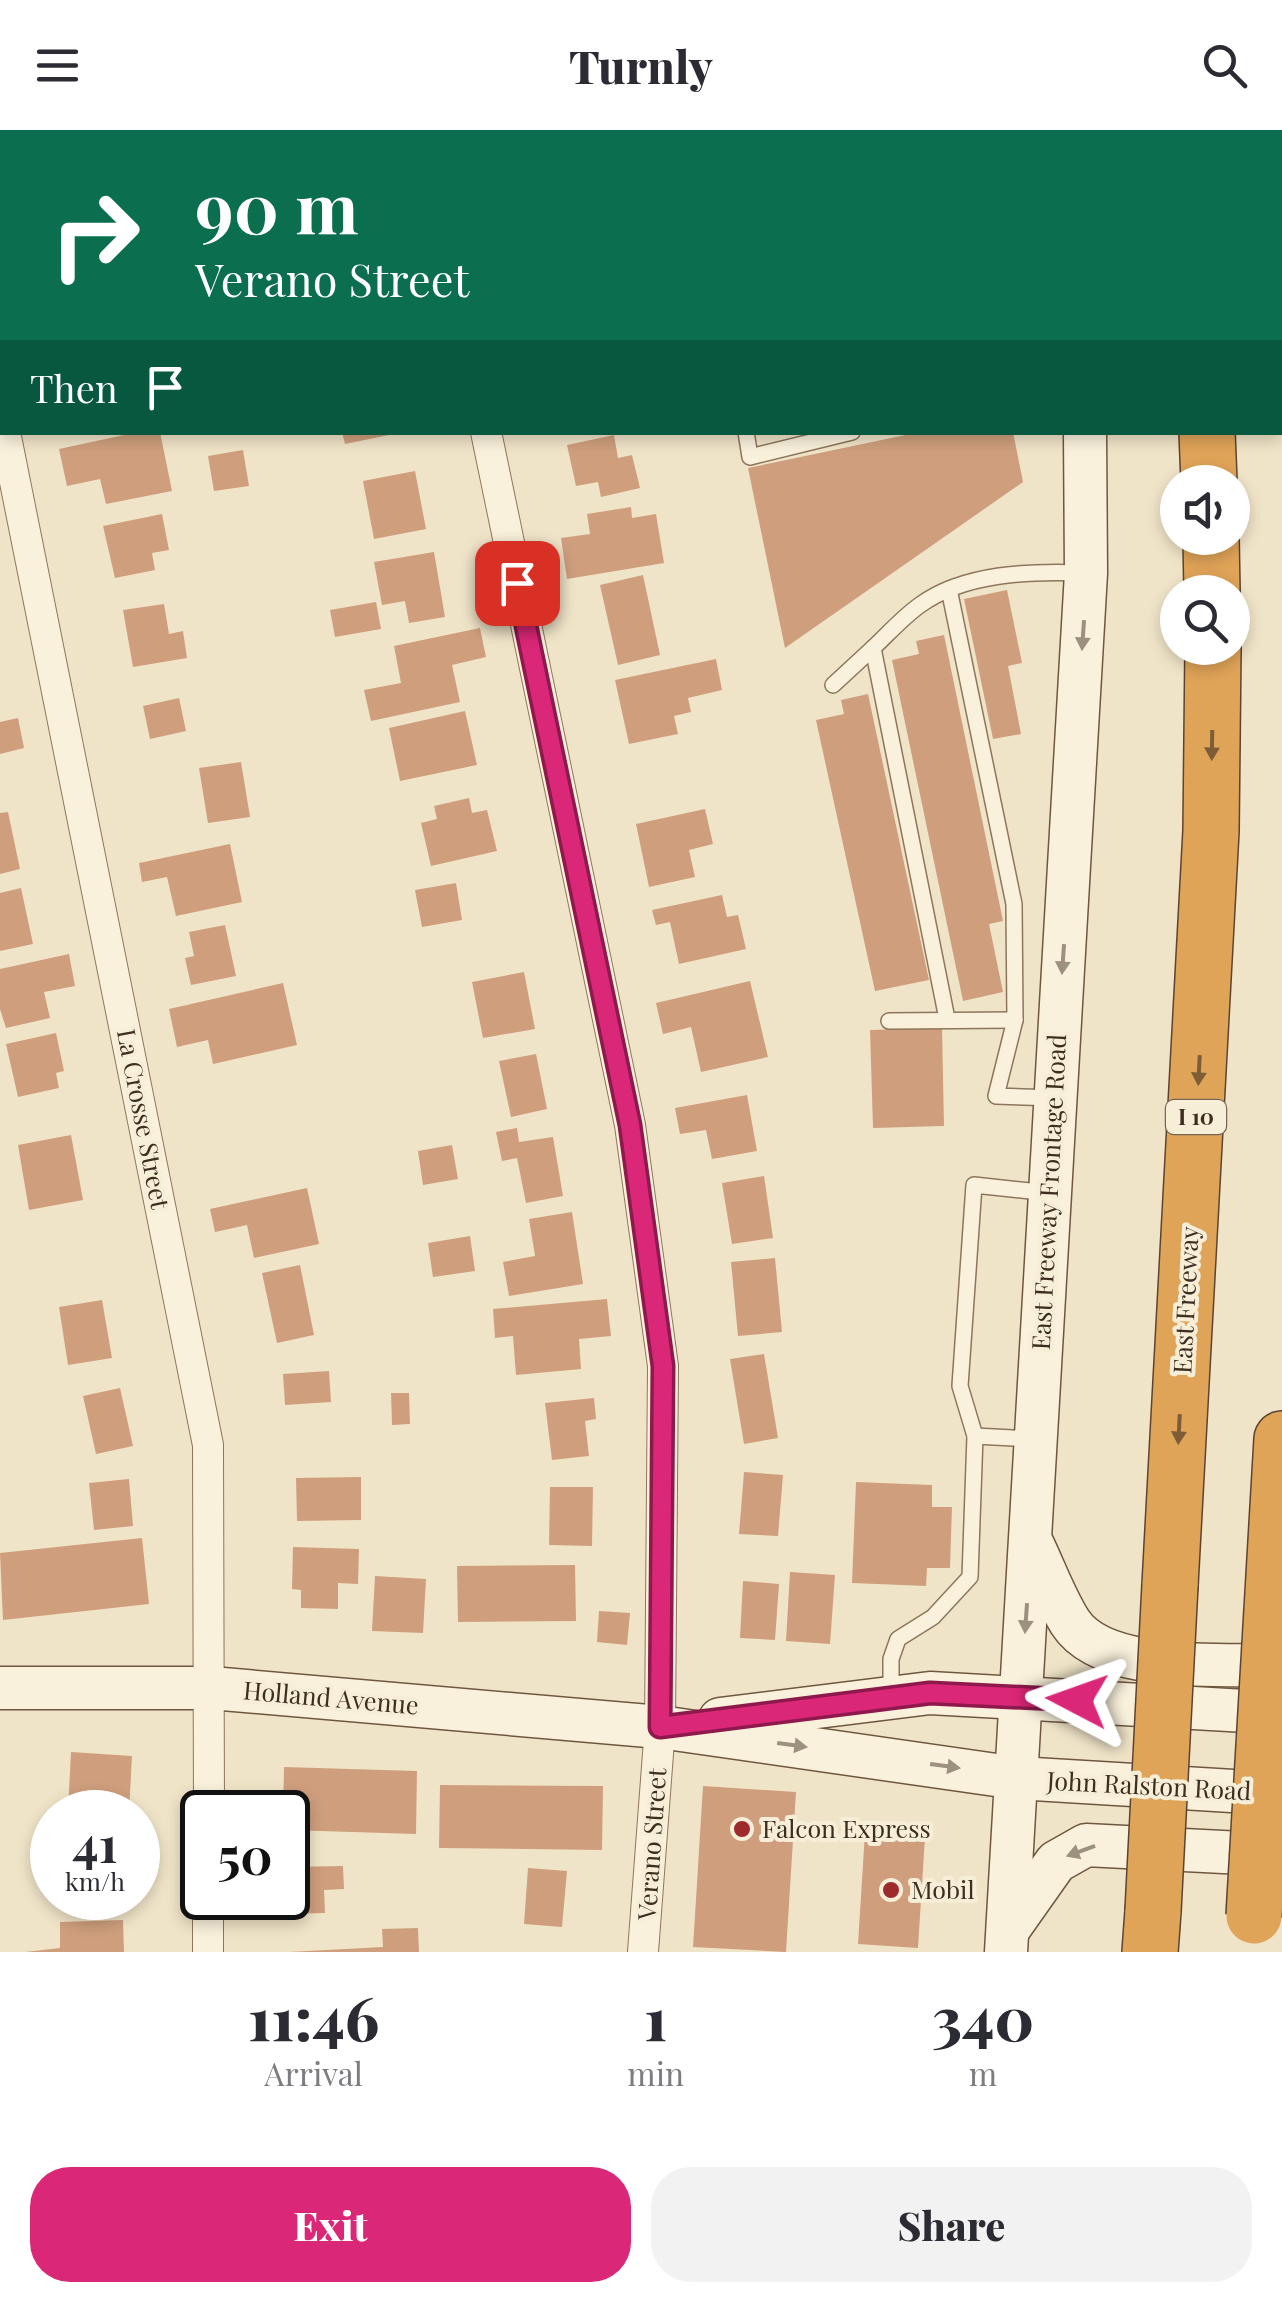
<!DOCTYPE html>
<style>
:root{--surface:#fff;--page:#f2f2f3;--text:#2b2b33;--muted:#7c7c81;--accent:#db2777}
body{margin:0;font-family:"Playfair Display",serif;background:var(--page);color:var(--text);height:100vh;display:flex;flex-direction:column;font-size:38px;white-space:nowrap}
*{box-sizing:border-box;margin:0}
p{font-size:32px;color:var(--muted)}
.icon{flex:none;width:55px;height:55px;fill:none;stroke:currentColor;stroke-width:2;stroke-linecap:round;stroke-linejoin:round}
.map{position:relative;height:1822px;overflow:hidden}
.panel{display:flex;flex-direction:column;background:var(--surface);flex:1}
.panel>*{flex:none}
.banner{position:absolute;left:0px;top:0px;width:1282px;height:305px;box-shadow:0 5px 15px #0003;background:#0b6e4f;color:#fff;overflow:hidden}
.fabs{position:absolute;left:1160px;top:335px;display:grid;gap:20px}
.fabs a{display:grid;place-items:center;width:90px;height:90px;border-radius:50%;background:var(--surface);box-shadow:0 5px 15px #0003;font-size:50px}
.speed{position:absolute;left:30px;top:1660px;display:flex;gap:20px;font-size:50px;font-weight:700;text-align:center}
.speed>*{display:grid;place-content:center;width:130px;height:130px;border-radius:50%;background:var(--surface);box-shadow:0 5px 15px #0003;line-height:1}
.speed small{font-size:25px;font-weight:400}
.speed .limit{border:5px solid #111;border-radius:15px;background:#fff;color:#111}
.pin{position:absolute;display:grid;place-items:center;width:85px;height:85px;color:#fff;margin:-42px;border-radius:20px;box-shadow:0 5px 15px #0006}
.me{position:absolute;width:110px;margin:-55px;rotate:274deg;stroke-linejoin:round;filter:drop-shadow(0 0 8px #0008)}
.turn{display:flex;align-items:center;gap:35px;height:210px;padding:0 30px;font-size:45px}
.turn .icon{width:130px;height:130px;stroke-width:2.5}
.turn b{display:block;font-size:70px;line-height:85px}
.then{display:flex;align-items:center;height:95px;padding:0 30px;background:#0003;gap:20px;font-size:38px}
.eta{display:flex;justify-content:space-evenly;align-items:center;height:170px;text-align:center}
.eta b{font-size:60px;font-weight:800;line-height:70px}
.action{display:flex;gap:20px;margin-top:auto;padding:20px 30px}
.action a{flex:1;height:115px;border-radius:40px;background:var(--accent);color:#fff;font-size:40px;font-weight:800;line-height:115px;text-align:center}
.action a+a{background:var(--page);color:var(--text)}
header{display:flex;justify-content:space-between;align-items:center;height:130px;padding:0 30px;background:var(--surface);font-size:45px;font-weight:800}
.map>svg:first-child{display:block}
.building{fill:#cf9f7d}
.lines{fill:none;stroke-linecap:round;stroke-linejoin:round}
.lane-casing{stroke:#8d765c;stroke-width:18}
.street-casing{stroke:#8d765c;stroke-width:32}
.secondary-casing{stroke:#6f573f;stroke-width:45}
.highway-casing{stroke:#5b4430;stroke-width:58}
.lane{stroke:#faf1dc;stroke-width:15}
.street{stroke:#faf1dc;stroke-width:30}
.secondary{stroke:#faf1dc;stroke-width:42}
.highway{stroke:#e0a458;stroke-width:55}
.highway-bridge-casing{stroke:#5b4430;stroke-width:58;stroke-linecap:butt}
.highway-bridge{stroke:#e0a458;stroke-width:55}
.oneway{fill:#9c907e}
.oneway2{fill:#7e5d36}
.route-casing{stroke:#8e194d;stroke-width:25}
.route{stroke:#db2777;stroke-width:18}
.poi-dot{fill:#9e2a2b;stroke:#f7eed8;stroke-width:4}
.labels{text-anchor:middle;stroke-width:8;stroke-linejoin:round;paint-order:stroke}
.shield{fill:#f7eed8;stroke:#756857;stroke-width:2.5}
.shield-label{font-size:22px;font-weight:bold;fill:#3d2e20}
.street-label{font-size:25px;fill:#3d2e20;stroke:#f7eed8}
.poi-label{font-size:25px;fill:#3d2e20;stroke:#f7eed8;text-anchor:start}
</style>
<header><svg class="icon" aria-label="menu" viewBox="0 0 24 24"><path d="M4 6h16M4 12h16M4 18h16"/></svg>Turnly<svg class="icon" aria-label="search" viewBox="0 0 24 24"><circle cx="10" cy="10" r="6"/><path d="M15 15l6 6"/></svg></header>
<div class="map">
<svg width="1282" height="1822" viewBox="0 0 1282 1822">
<rect width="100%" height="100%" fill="#f0e4c8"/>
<g class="building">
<path d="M 138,302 L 160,302 L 172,361 L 106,374 L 100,349 L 67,356 L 59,319 Z"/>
<path d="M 342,302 L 394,302 L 394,304 L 345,314 Z"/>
<path d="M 920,302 L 1013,302 L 1023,352 L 785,518 L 748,338 Z"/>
<path d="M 614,305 L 618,328 L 632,325 L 640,358 L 601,367 L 598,352 L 576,356 L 567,315 Z"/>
<path d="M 243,320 L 249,356 L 214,361 L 208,326 Z"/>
<path d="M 415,341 L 426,399 L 374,409 L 363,351 Z"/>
<path d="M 631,377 L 632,388 L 656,384 L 664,433 L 567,449 L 561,408 L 590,404 L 587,384 Z"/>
<path d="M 162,384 L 169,420 L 152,423 L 155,440 L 115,448 L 103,396 Z"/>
<path d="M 434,422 L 445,487 L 409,493 L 405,471 L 382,475 L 374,432 Z"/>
<path d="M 643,445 L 660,525 L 618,535 L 600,455 Z"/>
<path d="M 1007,460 L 1022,533 L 1008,536 L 1021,604 L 993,609 L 964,469 Z"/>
<path d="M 376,472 L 381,499 L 335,507 L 330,480 Z"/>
<path d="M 164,474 L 169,504 L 183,501 L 187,528 L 133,537 L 123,480 Z"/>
<path d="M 480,498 L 486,527 L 452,535 L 460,572 L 371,591 L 364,560 L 401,553 L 394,516 Z"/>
<path d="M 944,505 L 1003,791 L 989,794 L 1003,862 L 963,871 L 892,530 L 919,524 L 916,511 Z"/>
<path d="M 716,529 L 722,560 L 688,568 L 691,582 L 674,586 L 678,604 L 629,614 L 615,550 Z"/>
<path d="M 868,564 L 929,850 L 875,861 L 816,590 L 844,584 L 841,570 Z"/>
<path d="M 179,568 L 186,601 L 150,609 L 143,576 Z"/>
<path d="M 465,581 L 477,635 L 400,651 L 389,598 Z"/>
<path d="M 18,588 L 24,618 L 0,624 L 0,592 Z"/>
<path d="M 241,632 L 250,687 L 208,693 L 199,638 Z"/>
<path d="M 469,668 L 472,683 L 487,680 L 497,721 L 431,736 L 421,693 L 437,689 L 434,676 Z"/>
<path d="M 705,679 L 713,714 L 689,720 L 695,747 L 649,757 L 636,694 Z"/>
<path d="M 8,682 L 20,739 L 0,744 L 0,683 Z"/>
<path d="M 230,714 L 242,772 L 176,786 L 167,747 L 142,752 L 139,733 Z"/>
<path d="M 456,753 L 462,790 L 422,797 L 415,760 Z"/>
<path d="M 21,758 L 33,814 L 0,821 L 0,763 Z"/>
<path d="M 722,765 L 727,787 L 738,785 L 746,819 L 679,834 L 670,792 L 656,795 L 652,780 Z"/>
<path d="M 225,795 L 236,846 L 191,855 L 185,828 L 194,826 L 189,802 Z"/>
<path d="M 69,824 L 75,856 L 44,862 L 50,888 L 6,898 L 0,879 L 0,839 Z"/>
<path d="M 524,842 L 535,899 L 483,908 L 472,852 Z"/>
<path d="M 750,851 L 768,927 L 701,942 L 691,897 L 663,904 L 656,873 Z"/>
<path d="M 283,853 L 297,915 L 213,934 L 208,910 L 177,917 L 169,879 Z"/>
<path d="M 942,898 L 944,996 L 873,998 L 870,900 Z"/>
<path d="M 56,903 L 64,941 L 56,943 L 59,958 L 18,967 L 6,914 Z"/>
<path d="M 536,924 L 547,979 L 511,987 L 499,931 Z"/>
<path d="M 747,965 L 757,1021 L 712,1029 L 706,1000 L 680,1004 L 675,978 Z"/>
<path d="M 517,998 L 519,1012 L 553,1007 L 563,1066 L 526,1073 L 517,1028 L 502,1031 L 496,1002 Z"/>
<path d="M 71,1005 L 83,1070 L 29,1080 L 18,1015 Z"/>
<path d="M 452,1015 L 458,1049 L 423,1055 L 418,1021 Z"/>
<path d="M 764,1046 L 773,1108 L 732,1114 L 722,1053 Z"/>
<path d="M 307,1058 L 319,1114 L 254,1128 L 247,1095 L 215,1102 L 210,1079 Z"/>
<path d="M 572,1082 L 583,1154 L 509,1166 L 503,1132 L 535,1126 L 529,1089 Z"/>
<path d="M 470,1106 L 475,1141 L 433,1147 L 428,1113 Z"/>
<path d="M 775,1128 L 782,1202 L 738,1206 L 731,1132 Z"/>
<path d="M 300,1135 L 314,1205 L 277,1213 L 262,1143 Z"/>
<path d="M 607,1169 L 611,1206 L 579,1209 L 581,1239 L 516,1245 L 513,1206 L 495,1208 L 493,1179 Z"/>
<path d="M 102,1170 L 112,1228 L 68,1235 L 59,1177 Z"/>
<path d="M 764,1224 L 778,1308 L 744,1314 L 730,1229 Z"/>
<path d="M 329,1241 L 331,1272 L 285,1275 L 283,1244 Z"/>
<path d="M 120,1258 L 133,1316 L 96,1324 L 83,1266 Z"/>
<path d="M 391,1263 L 409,1263 L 410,1294 L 392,1295 Z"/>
<path d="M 594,1268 L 596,1289 L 585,1291 L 589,1326 L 552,1330 L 545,1273 Z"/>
<path d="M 744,1342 L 783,1345 L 778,1406 L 739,1404 Z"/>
<path d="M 361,1347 L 361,1390 L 297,1391 L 296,1348 Z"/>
<path d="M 129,1349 L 133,1396 L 94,1400 L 89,1353 Z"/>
<path d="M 856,1352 L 932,1355 L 932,1377 L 952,1377 L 950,1438 L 927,1438 L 926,1456 L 852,1453 Z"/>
<path d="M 550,1357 L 593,1357 L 592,1416 L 549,1415 Z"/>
<path d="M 142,1408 L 149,1474 L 3,1490 L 0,1423 Z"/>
<path d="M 293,1417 L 359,1419 L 358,1454 L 338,1453 L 338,1479 L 301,1478 L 301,1460 L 292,1459 Z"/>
<path d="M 575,1435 L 576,1491 L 458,1492 L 457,1436 Z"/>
<path d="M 790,1442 L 835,1445 L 830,1514 L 786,1511 Z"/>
<path d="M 375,1446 L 426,1449 L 423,1503 L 372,1501 Z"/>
<path d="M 743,1451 L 779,1454 L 775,1510 L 740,1508 Z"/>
<path d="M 599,1481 L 630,1483 L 627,1515 L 597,1512 Z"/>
<path d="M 71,1622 L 132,1626 L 129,1682 L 68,1680 Z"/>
<path d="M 284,1637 L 417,1641 L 416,1704 L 288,1700 L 288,1682 L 283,1682 Z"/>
<path d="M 440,1655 L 603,1656 L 602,1720 L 439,1718 Z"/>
<path d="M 703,1656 L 796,1662 L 786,1822 L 693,1817 Z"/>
<path d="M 865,1702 L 925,1707 L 918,1818 L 858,1814 Z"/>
<path d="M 343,1736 L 344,1759 L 324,1760 L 325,1783 L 288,1784 L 288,1737 Z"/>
<path d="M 528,1738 L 567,1741 L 562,1797 L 524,1794 Z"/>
<path d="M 123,1790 L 124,1822 L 25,1822 L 60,1818 L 60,1792 Z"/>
<path d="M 418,1798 L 419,1822 L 289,1822 L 383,1817 L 382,1799 Z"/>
</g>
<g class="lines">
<g class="lane-casing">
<g id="lane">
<path d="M 689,0 L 689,2"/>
<path d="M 746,302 L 750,327 L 852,302"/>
<path d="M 949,459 L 1014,774 L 1015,890 L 996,966 L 1055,968"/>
<path d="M 833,555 L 873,518"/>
<path d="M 947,889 L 873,518 C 888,504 903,487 920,475 C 964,443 1030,441 1082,443"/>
<path d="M 889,891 L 1015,890"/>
<path d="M 975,1306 L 1031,1309"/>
<path d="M 891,1564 L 891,1529 L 898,1509 L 933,1487 L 970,1447 L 975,1306 L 960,1256 L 974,1055 L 1049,1063"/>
</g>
</g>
<g class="street-casing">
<g id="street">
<path d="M 424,0 L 425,2"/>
<path d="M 5,302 L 208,1315 L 209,1682"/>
<path d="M 486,302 L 630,995 L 663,1236 L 660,1597 L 643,1822"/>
<path d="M 208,1822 L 208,1768"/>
</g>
</g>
<g class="secondary-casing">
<g id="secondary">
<path d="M 1066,0 L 1066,2"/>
<path d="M 1033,1415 C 1045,1440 1055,1468 1070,1492 C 1104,1545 1224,1533 1282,1536"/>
<path d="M 0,1558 L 211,1558 L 660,1597 L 1017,1648 L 1282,1664"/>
<path d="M 720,1589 L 930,1563 L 1282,1583"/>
<path d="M 1008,1800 L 1056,1732 L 1086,1715 L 1282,1725"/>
<path d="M 1006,1822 L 1086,443 L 1085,302"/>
</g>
</g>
<g class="highway-casing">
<g id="highway">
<path d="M 1174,0 L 1174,2"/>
<path d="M 1207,302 L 1209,352"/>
<path d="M 1211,408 L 1212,462"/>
<path d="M 1170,1455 L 1211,701 L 1213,518"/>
<path d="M 1273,1463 L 1282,1309"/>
<path d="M 1150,1822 L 1153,1781"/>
</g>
</g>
<use href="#lane" class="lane"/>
<use href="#street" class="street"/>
<use href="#secondary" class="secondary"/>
<use href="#highway" class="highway"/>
<g class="highway-bridge-casing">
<g id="highway-bridge">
<path d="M 1153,1781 L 1170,1455"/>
<path d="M 1254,1786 L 1273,1463"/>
</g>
</g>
<use href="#highway-bridge" class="highway-bridge"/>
</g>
<defs><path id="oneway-solid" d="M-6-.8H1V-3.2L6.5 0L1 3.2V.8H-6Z" transform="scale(2.5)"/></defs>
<g class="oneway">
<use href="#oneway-solid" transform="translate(1083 505) rotate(94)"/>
<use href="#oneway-solid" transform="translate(1063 829) rotate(94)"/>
<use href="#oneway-solid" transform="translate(1026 1488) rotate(94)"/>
<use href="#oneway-solid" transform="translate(792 1615) rotate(8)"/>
<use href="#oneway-solid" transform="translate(945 1636) rotate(8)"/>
<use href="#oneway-solid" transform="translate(1081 1721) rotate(160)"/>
</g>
<g class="oneway2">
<use href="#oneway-solid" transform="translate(1212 615) rotate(91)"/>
<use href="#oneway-solid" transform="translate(1199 940) rotate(93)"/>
<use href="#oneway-solid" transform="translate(1179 1299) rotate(93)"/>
</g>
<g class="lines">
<g class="route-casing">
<path id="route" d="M 517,453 L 630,995 L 663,1236 L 660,1597 L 930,1563 L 1077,1570"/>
</g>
<use href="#route" class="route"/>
</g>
<g class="poi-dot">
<circle cx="742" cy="1699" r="10"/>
<circle cx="891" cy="1760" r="10"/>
</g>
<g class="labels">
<rect class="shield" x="1166" y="970" width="60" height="34" rx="8"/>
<g class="shield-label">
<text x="1196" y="995">I 10</text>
</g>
<g class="street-label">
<text transform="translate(143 989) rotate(79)" y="9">La Crosse Street</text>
<text transform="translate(1049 1062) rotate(-87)" y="9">East Freeway Frontage Road</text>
<text transform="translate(1186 1170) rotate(-87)" y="9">East Freeway</text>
<text transform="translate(331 1568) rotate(5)" y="9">Holland Avenue</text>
<text transform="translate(1149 1656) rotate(3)" y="9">John Ralston Road</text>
<text transform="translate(652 1714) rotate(-86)" y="9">Verano Street</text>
</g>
<g class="poi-label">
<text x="762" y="1708">Falcon Express</text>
<text x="911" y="1769">Mobil</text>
</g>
</g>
</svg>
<div class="fabs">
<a><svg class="icon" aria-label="sound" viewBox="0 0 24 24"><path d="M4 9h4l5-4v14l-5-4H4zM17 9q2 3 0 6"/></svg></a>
<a><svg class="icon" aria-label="search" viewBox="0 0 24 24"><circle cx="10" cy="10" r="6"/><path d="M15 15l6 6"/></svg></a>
</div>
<div class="speed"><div>41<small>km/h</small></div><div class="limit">50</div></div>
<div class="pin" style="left:517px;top:453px;background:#d93025"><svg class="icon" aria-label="arrive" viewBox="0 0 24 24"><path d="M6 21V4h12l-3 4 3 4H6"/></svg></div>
<svg class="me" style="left:1077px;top:1570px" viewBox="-20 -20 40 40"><path d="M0-17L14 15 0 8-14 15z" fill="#db2777" stroke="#fff" stroke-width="4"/></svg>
<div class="banner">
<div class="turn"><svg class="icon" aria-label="right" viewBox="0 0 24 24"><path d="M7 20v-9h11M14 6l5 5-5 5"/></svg><div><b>90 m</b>Verano Street</div></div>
<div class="then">Then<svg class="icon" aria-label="arrive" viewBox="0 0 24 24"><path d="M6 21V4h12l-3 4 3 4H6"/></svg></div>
</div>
</div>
<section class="panel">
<div class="eta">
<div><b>11:46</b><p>Arrival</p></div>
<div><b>1</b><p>min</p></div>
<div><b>340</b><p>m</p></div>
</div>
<div class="action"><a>Exit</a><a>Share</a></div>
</section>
